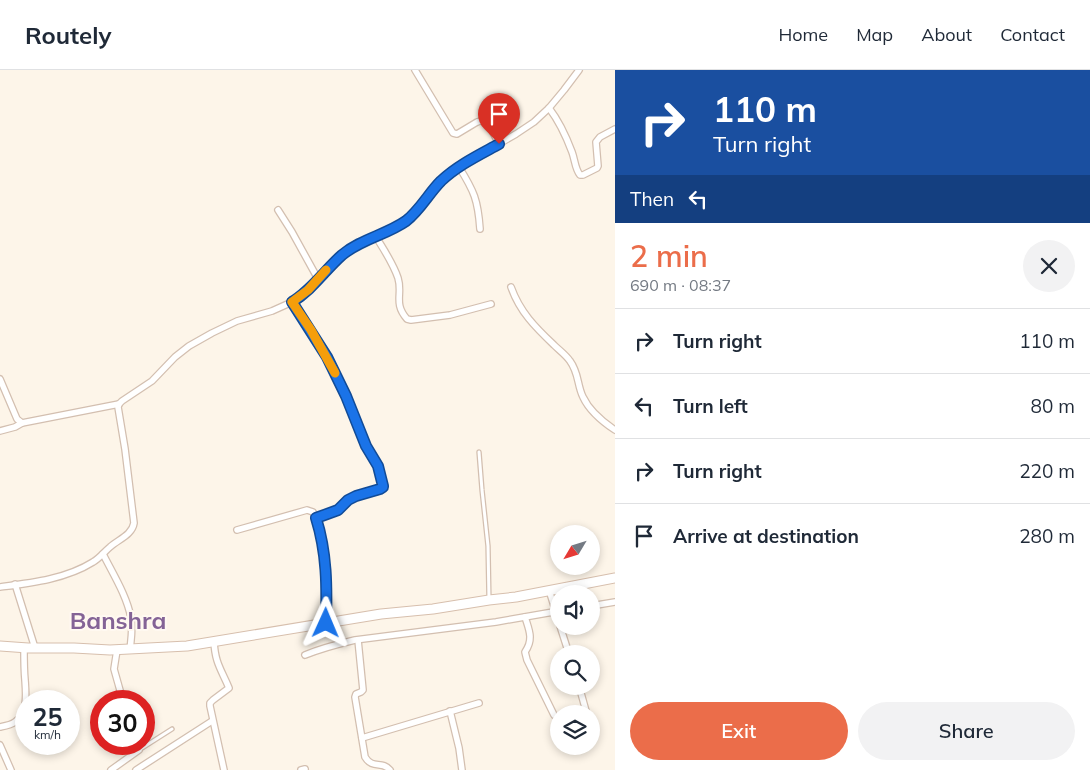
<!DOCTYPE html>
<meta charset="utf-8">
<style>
:root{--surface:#fff;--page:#f2f2f3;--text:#1f2937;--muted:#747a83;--line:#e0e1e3;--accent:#eb6d4a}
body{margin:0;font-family:Mulish,sans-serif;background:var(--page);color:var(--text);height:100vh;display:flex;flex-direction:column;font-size:19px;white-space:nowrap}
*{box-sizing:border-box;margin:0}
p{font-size:16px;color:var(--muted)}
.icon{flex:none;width:28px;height:28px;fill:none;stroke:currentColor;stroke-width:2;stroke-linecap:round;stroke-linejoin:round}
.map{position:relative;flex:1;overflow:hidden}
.side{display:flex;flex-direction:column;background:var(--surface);width:475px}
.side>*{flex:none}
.banner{background:#1a4fa0;color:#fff;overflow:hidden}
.needle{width:32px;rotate:232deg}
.buttons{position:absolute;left:550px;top:455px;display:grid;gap:10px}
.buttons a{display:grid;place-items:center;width:50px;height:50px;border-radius:50%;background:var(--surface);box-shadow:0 2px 8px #0003;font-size:25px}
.speed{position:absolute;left:15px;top:620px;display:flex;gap:10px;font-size:25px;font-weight:700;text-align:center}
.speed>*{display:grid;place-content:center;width:65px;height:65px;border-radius:50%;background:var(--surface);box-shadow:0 2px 8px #0003;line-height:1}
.speed small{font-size:12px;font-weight:400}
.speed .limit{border:8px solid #d22;background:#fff;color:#111}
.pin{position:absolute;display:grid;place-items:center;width:42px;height:42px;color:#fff;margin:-51px -21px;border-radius:50% 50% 50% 0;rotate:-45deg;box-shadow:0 0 5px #0007}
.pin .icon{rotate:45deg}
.me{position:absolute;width:55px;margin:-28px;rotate:1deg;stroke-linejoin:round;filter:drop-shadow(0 0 4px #0008)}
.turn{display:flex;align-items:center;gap:18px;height:105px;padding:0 15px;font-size:22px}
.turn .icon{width:65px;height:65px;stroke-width:2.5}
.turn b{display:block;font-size:35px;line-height:42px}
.then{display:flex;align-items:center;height:48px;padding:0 15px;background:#0003;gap:10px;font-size:19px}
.round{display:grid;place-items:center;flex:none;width:52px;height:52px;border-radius:26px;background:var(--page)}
.head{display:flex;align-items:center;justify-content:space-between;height:85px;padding:0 15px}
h1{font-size:30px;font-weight:600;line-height:38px;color:var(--accent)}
.cta{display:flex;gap:10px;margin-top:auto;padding:10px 15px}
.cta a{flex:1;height:58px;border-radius:30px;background:var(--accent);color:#fff;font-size:20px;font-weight:600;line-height:58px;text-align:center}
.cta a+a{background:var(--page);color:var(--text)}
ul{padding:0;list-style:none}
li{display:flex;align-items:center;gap:15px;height:65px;padding:0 15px;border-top:1px solid var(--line)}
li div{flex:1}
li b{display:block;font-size:19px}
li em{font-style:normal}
header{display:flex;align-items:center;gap:30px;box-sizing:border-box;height:70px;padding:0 25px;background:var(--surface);border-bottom:1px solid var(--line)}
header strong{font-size:24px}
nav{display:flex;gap:28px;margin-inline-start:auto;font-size:18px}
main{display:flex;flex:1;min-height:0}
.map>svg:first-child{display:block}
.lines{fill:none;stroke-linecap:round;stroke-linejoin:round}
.service-casing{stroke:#d3bfb0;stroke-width:5.5}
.minor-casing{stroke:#d3bfb0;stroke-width:8}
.secondary-casing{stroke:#d7bfad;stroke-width:11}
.service{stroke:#fff;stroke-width:3}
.minor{stroke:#fff;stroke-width:5.5}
.secondary{stroke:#fff;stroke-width:9}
.route-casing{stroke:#114b97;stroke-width:12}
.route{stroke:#1a73e8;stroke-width:9}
.slow{stroke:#f59e0b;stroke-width:9}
.labels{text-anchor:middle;stroke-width:4;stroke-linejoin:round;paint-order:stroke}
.district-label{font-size:24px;font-weight:bold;fill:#846396;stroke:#fff9f1}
</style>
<header>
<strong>Routely</strong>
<nav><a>Home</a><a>Map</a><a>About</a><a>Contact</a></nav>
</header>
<main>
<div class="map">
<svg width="615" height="700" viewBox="0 0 615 700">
<rect width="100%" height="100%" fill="#fdf5e9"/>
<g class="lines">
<g class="service-casing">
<g id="service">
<path d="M 479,382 L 482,420 L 488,476 L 489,529"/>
<path d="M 139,680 L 172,659"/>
</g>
</g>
<g class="minor-casing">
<g id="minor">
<path d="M 415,0 L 453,63 L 457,64 L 477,52 L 484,50 L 489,55 L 499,74"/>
<path d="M 549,38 C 559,51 566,66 572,82 C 575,90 575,99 580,105 L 583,105 L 597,98 L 598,96 L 596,72 L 600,67 L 615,59"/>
<path d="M 459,97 C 474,121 478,130 480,159"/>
<path d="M 278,140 L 292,162 L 318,209"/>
<path d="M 376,167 C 384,180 393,193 398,208 C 403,224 393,233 407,249 L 411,250 L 450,245 L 491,234"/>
<path d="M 511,217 C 520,242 535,257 554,275 C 559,280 566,285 570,291 C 579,303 577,315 583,327 C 589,340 603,352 615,360"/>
<path d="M 292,232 L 327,287 L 346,326 L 366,376 L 378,396 L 383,415 L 383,417 L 380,419 L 356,426 L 348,430 L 337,440 L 315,448"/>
<path d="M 0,309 L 17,349 L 22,353 L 119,334"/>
<path d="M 0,361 L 15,357 L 22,353"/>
<path d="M 237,460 L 307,440 L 313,442 C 328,477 327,515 326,553"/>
<path d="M 103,484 C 113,504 127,526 131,548 C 133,559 131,569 130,580"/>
<path d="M 15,514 L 35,578"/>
<path d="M 0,517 C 31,513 66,509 93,492 C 100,488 104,482 110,477 C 119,469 132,465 134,453 L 125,379 L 118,337 L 119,334 L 122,331 L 152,311 L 175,287 L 189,276 L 212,263 L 237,251 L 272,241 L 292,232 L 300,227 L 308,220 L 344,184 L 356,176 L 398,157 L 408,149 L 442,111 L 459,97 L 516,64 L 534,52 L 549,38 L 564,20 L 579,0"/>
<path d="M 549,520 L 559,552"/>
<path d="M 591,536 L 615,532"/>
<path d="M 525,547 C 529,560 534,569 525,582 L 527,590 L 554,645"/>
<path d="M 560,556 L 569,584"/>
<path d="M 358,570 L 363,620 L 361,622 L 356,624 L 355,627 L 365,687 C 373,700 382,690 390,700"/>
<path d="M 214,571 C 215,593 221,599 229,618 L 213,630 L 210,633 L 210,636 L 224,700"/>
<path d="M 117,580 L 114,599 L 123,631"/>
<path d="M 305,585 C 322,578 338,574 355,570 L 496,552 L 559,541"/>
<path d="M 579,616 L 586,641"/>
<path d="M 450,641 L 459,678 L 462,700"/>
<path d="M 0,657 C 5,656 11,655 15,652 C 28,642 26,624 25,610 C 24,600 24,589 24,578"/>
<path d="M 362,668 L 479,633"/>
<path d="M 0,675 L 11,700"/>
<path d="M 111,700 L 139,680 L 137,674"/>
<path d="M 136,700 L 212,651"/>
<path d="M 301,700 L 305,699"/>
</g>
</g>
<g class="secondary-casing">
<path id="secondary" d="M 0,576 L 28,578 L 74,578 L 110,580 L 187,576 L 381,544 L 433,539 L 489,530 L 516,527 L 615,508"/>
</g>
<use href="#service" class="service"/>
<use href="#minor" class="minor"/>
<use href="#secondary" class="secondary"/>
</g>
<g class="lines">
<g class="route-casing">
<path id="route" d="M 326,553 C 327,517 327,483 316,448 L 338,440 L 348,430 L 356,426 L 380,419 L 383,417 L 383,416 L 378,396 L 366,376 L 346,326 L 327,287 L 292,232 C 312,220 325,200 342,185 C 361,169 386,165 406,151 C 420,140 429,123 441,111 C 458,95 479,85 499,74"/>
</g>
<use href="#route" class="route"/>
<path class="slow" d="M 326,200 L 308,220 L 292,232 L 311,260 L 335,303"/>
</g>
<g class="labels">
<g class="district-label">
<text x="118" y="559">Banshra</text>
</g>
</g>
</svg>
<div class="buttons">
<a><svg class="needle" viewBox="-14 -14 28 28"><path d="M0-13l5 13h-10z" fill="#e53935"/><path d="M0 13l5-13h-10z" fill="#747a83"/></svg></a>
<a><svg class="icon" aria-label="sound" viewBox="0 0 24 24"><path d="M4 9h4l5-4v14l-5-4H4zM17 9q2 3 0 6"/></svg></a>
<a><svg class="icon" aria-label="search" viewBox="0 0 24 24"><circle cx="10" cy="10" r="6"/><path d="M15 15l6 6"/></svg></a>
<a><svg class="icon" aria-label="layers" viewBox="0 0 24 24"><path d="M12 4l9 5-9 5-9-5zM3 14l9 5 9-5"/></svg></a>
</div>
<div class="speed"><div>25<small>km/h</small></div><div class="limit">30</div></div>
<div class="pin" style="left:499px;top:74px;background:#d93025"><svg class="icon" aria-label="arrive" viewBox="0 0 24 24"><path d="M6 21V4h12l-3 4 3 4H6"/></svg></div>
<svg class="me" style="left:326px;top:553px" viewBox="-20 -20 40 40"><path d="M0-17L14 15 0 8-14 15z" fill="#1a73e8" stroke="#fff" stroke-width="4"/></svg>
</div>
<section class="side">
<div class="banner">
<div class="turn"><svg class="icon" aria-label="right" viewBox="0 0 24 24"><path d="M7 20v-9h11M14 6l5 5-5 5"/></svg><div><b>110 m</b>Turn right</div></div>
<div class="then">Then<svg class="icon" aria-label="left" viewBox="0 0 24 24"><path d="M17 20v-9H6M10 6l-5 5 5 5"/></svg></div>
</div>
<div class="head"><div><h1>2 min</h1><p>690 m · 08:37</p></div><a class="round"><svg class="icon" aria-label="close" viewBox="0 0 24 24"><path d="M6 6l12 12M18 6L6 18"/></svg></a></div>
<ul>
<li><svg class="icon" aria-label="right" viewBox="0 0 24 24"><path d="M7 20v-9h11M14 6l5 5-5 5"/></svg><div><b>Turn right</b></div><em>110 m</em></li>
<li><svg class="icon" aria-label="left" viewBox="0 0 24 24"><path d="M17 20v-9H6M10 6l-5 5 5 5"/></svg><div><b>Turn left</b></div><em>80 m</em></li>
<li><svg class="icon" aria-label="right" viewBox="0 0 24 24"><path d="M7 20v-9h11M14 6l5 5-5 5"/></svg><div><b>Turn right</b></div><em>220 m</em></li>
<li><svg class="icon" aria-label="arrive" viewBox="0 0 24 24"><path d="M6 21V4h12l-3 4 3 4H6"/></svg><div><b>Arrive at destination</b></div><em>280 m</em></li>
</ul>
<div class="cta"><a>Exit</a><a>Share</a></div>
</section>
</main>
